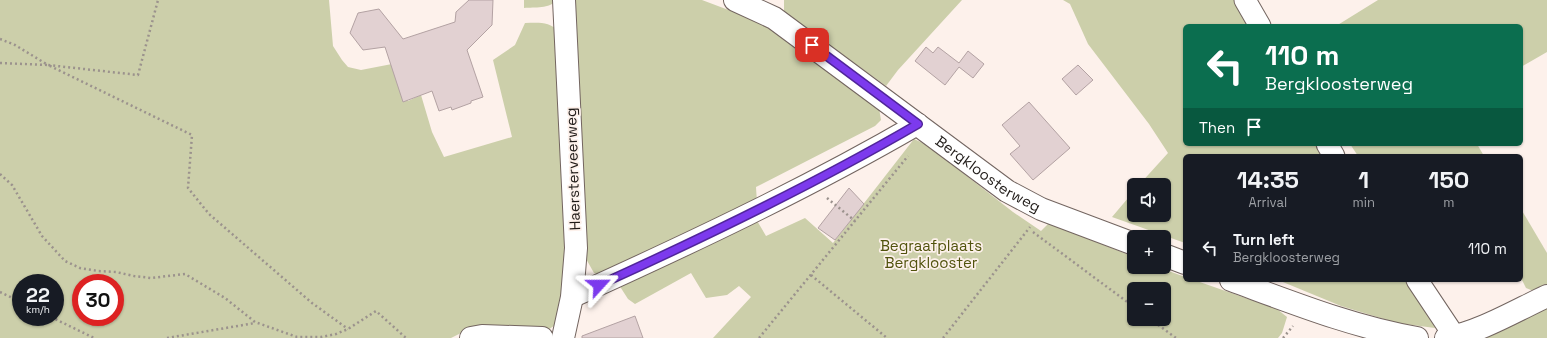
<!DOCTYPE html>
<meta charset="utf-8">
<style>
:root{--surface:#171b24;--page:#242831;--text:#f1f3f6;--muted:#9ea1a6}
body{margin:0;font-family:"Space Grotesk",sans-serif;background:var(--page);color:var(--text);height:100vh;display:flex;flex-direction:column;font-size:15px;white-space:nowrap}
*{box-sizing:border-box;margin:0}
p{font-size:13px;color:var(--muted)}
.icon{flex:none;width:22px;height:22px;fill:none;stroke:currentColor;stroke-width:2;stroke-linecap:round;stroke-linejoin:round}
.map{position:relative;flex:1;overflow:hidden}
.sheet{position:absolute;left:1183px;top:154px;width:340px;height:128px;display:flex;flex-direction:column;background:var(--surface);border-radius:6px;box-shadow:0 1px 3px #0004}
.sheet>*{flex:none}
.banner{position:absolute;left:1183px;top:24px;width:340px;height:122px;border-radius:6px;box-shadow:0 1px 3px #0004;background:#0b6e4f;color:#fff;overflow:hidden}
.tools{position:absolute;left:1127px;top:178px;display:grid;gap:8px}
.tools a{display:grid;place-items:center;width:44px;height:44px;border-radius:6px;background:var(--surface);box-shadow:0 1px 3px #0004;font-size:20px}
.speed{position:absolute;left:12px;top:274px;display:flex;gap:8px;font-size:20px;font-weight:700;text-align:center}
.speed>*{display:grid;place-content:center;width:52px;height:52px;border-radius:50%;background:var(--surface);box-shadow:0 1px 3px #0004;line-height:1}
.speed small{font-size:10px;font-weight:400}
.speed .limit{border:6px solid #d22;background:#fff;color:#111}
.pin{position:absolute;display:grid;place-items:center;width:34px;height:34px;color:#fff;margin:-17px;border-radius:8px;box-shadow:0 2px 6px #0006}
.me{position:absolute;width:44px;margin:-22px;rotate:66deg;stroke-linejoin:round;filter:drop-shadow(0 0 3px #0008)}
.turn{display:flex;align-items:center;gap:14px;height:84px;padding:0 16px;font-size:18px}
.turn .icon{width:52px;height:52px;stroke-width:2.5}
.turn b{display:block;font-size:28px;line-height:34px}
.then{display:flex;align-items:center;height:38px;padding:0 16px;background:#0003;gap:8px;font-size:15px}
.eta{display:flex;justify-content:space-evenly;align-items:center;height:68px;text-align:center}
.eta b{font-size:24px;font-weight:800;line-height:28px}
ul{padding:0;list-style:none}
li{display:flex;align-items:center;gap:12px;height:52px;padding:0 16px}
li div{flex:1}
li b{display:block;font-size:15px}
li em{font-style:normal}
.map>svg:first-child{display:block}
.green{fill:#cccfaa;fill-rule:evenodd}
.building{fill:#e2d1d2;stroke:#b3a2a3}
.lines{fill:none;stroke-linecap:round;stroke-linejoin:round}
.street-casing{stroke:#736560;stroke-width:23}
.secondary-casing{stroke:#736560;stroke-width:24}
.path{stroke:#9b928d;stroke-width:2.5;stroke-dasharray:2 3;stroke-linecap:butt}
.street{stroke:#fff;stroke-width:21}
.secondary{stroke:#fff;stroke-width:22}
.route-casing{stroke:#51269a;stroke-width:10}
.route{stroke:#7c3aed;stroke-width:7}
.labels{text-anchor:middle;stroke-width:3.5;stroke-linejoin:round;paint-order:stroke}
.street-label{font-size:15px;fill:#201b18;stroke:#fdf1eb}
.park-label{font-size:15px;fill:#51530d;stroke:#fdf1eb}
</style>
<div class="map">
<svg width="1547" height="338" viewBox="0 0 1547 338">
<rect width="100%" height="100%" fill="#fdf1eb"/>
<g class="green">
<path d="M 0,0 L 329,0 L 333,46 L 342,60 L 348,67 L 361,70 L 392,64 L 408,101 L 421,95 L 432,132 L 444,157 L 512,137 L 493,60 L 515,45 L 525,23 C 539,23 549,21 559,32 L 566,284 L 558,323 L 548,330 L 480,328 L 461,333 L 451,338 L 0,338 ZM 21,283 L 55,283 L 55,317 L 21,317 ZM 81,283 L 115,283 L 115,317 L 81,317 Z"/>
<path d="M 524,0 L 557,0 C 549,9 535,7 524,8 Z"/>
<path d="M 573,0 L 702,0 L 763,23 L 879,108 L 881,120 L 875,126 L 756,187 L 757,203 L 602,276 L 594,273 L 585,257 Z"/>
<path d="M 784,0 L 962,0 L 898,70 L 886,86 L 784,12 Z"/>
<path d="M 1063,0 L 1236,0 L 1252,26 L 1185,26 L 1185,144 L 1324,144 L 1332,156 L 1185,156 L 1185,243 L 1112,217 L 1134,191 L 1134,215 L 1164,215 L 1164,185 L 1139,185 L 1168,153 L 1149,124 L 1088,44 L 1070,4 Z"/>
<path d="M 1378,0 L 1547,0 L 1547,52 L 1521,67 L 1521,26 L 1336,26 Z"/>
<path d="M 914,139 L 927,145 L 1013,212 L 1041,231 L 1049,223 L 1134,257 L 1134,267 L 1158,267 L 1185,277 L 1185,280 L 1194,280 L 1277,309 L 1287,317 L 1282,333 L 1278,338 L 713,338 L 751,297 L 739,286 L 727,295 L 706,298 L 691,273 L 635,304 L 628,299 L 619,285 L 756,219 L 766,236 L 805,218 L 833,243 ZM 1134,289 L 1164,289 L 1164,319 L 1134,319 Z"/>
<path d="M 1350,144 L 1477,144 L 1484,156 L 1358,156 Z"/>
<path d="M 1521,209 L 1547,253 L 1547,285 L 1536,292 L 1526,288 L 1521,278 Z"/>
<path d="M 1278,280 L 1408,280 L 1432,319 L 1435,328 L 1397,323 L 1341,306 Z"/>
<path d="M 1547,305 L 1547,338 L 1487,338 L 1491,332 Z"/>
</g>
<g class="building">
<path d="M 469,0 L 493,0 L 492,25 L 467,50 L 483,97 L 471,101 L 471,103 L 452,110 L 451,107 L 439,111 L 432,91 L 403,102 L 385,47 L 363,50 L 350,33 L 358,13 L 379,9 L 403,39 L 455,22 L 456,12 Z"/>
<path d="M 926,47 L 933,53 L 938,47 L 959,63 L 968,51 L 984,64 L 973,78 L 959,67 L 945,85 L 915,61 Z"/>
<path d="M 1078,65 L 1093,80 L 1076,95 L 1062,79 Z"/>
<path d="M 1029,102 L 1070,148 L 1033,180 L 1010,154 L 1020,146 L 1002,125 Z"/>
<path d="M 849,188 L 864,204 L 835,240 L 818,228 Z"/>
<path d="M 635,316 L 643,338 L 582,338 L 582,336 Z"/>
</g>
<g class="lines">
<g class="street-casing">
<g id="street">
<path d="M 1245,0 L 1260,26"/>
<path d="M 1327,144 L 1334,156"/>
<path d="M 1417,280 L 1455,337"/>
<path d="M 572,297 C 689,244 806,189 918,124"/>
</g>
</g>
<g class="secondary-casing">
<g id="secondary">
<path id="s1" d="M 735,0 L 774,18 L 1007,191 L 1041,209 L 1134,244"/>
<path d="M 1164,255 L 1185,263"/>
<path d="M 1231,280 C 1291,302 1353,327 1417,338"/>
<path d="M 471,338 L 482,336 L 542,338"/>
<path d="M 563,338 L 572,297 L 576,248 L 564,0"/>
<path d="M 1446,338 C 1478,333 1517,310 1547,296"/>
</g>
</g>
<g class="path">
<path d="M 0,39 L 15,45 L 48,65 L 138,75 L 158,0"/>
<path d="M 0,63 L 48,65 L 192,135 L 188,188 L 209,214 L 312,303 L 348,329"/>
<path d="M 0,174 L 12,185 L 42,236 L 65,261 L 80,268 L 98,271 L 116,272 L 134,276 L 151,278 L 185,274 L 225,298 L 255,322 L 297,337 L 321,337 L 336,334 L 348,329 L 376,311 L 406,338"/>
<path d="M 827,198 L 855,221"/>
<path d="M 1033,232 L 1134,307"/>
<path d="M 811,275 L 887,338"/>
<path d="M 0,292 L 21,302"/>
<path d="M 51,317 L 94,338"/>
<path d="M 1150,319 L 1176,338"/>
<path d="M 167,338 L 255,323"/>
<path d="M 759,338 L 908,156"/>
<path d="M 943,338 L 1030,227"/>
<path d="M 1283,338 L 1293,326"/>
</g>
<use href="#street" class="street"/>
<use href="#secondary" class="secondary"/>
</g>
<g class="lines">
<g class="route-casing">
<path id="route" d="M 599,285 C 707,236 815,184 918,124 L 812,45"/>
</g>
<use href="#route" class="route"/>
</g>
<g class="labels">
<g class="street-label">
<text transform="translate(573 169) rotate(-92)" y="5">Haersterveerweg</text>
<text dy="5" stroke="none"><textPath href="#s1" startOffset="308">Bergkloosterweg</textPath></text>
</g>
<g class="park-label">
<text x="931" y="251">Begraafplaats<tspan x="931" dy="17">Bergklooster</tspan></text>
</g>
</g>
</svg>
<div class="tools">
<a><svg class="icon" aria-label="sound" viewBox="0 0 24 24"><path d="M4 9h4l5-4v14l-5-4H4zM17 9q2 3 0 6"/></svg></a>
<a>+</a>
<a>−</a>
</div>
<div class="speed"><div>22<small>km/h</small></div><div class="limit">30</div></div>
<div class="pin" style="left:812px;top:45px;background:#d93025"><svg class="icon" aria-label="arrive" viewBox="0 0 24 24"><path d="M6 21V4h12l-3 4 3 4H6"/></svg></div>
<svg class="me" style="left:599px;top:285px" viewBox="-20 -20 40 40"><path d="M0-17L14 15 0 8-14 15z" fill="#7c3aed" stroke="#fff" stroke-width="4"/></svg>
<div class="banner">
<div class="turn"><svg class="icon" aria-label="left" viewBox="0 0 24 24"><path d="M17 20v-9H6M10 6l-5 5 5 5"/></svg><div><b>110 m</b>Bergkloosterweg</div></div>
<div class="then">Then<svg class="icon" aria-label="arrive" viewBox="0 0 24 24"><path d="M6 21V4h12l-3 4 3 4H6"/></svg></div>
</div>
<section class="sheet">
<div class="eta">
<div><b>14:35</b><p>Arrival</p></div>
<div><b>1</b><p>min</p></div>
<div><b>150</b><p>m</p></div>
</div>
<ul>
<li><svg class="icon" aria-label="left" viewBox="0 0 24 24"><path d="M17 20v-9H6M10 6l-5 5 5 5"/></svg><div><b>Turn left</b><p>Bergkloosterweg</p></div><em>110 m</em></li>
</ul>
</section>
</div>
